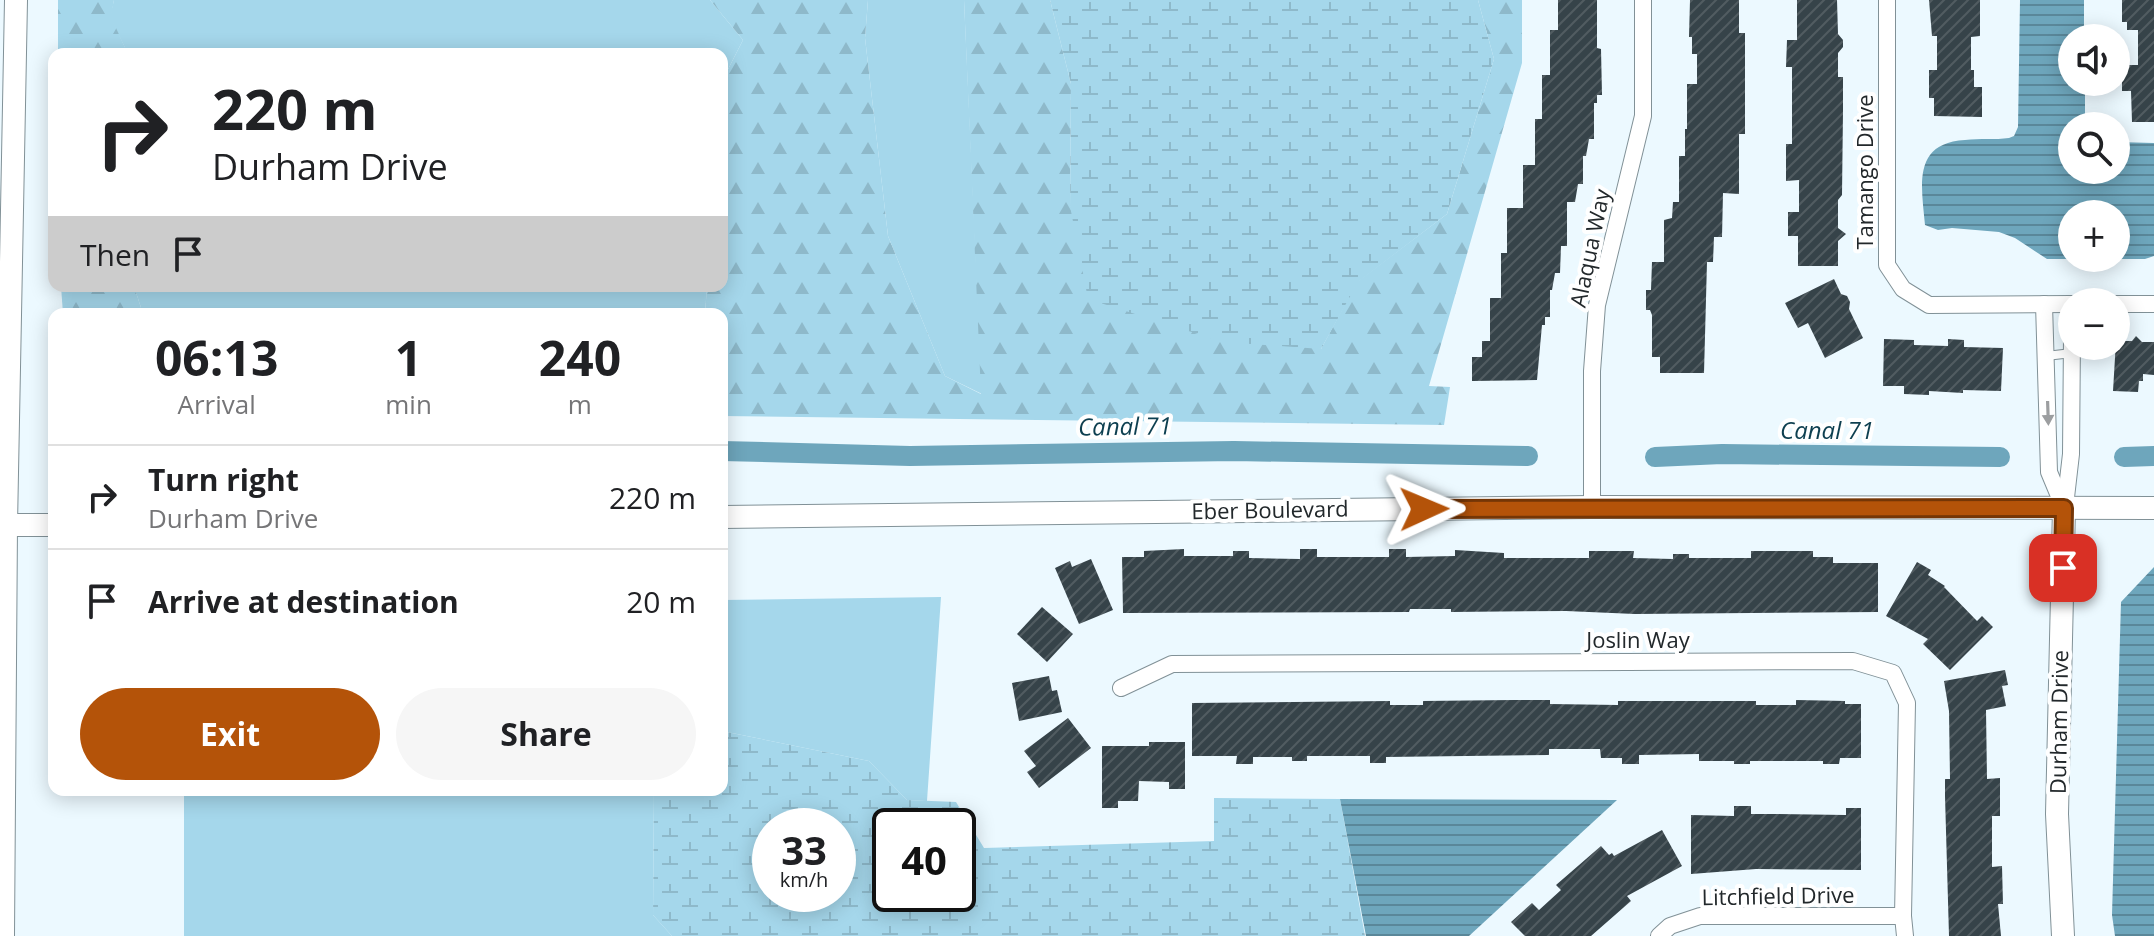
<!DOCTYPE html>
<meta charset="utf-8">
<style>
:root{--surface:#fff;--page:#f6f6f6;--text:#202124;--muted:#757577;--line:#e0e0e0;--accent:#b45309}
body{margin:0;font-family:"Open Sans",sans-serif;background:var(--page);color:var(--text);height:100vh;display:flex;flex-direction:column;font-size:30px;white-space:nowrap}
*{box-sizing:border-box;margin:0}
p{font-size:26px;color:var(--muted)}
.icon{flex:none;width:44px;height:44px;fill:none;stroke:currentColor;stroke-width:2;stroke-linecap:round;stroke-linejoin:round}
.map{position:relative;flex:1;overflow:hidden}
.details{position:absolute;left:48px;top:308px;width:680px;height:488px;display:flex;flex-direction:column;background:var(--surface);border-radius:16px;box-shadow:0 4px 20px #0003}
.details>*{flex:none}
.guide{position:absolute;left:48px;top:48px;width:680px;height:244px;border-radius:16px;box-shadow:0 4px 20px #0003;background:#fff;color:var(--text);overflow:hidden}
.tools{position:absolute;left:2058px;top:24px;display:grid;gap:16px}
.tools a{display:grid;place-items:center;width:72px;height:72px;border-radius:50%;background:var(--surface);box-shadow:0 4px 20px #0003;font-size:40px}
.speed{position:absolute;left:752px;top:808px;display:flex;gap:16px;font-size:40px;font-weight:700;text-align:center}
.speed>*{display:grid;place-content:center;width:104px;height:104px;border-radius:50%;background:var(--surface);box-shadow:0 4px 20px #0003;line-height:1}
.speed small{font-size:20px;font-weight:400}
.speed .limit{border:4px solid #111;border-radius:12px;background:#fff;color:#111}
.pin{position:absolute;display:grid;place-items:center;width:68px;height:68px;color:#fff;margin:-34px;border-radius:16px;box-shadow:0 4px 12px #0006}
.me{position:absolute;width:88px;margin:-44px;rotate:89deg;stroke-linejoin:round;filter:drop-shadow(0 0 6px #0008)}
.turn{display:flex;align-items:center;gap:28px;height:168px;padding:0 32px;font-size:36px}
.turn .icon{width:104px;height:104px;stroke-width:2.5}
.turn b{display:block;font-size:56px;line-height:68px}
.then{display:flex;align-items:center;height:76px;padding:0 32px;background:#0003;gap:16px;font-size:30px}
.eta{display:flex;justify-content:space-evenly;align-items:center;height:136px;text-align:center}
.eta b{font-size:48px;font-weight:700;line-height:56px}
.button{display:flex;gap:16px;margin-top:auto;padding:16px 32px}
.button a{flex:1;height:92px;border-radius:48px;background:var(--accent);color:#fff;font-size:32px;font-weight:700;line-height:92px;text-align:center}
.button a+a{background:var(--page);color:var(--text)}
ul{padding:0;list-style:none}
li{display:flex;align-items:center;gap:24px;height:104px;padding:0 32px;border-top:2px solid var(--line)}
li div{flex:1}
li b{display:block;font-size:30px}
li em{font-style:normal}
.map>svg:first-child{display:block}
.green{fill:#a5d7eb}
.forest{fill:url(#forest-firs)}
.wetland{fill:url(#wetland-marsh);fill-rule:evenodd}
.water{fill:url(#water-rules);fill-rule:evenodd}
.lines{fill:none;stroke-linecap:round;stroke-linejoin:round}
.canal{stroke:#6ea6bc;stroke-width:20}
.building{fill:url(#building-hatch)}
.lane-casing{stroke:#819197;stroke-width:10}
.street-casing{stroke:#819197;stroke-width:18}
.secondary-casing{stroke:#819197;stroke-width:24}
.lane{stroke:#fff;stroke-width:8}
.street{stroke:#fff;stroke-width:16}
.secondary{stroke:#fff;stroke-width:22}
.oneway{fill:#9c9ea0}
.route-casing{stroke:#753606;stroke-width:20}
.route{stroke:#b45309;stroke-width:14}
.labels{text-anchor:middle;stroke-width:8;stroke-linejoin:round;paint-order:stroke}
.street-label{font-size:22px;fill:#22282b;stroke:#fff}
.water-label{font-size:24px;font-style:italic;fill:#0d3f50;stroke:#fff}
</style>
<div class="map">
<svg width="2154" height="936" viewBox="0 0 2154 936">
<defs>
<pattern id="forest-firs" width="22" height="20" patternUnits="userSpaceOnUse" patternTransform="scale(2)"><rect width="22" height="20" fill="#a5d7eb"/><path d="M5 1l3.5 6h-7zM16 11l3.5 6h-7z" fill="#8eb9ca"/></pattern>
<pattern id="wetland-marsh" width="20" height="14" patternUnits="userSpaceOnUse" patternTransform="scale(2)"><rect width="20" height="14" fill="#a5d7eb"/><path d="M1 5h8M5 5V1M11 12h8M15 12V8" fill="none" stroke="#8eb9ca"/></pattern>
<pattern id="water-rules" width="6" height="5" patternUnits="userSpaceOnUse" patternTransform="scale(2)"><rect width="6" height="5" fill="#6ea6bc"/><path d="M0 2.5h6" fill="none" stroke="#5a8799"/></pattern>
<pattern id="building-hatch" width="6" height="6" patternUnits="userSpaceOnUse" patternTransform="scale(2)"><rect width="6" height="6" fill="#364349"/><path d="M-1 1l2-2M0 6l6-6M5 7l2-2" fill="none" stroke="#515c61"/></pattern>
</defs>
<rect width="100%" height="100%" fill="#ecf9ff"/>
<g class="green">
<path d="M 114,0 L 710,0 L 743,40 L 722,81 L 722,54 L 128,54 L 110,17 Z"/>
<path d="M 868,0 L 964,0 L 982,394 L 945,376 L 888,236 L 865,38 Z"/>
<path d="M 134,286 L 707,286 L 705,314 L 143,314 Z"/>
<path d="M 941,597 L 927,801 L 907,800 L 869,761 L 722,731 L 722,600 Z"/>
<path d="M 184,790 L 654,790 L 653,915 L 672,936 L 184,936 Z"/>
</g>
<g class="forest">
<path d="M 58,0 L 114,0 L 111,17 L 128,54 L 58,54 Z"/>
<path d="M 710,0 L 868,0 L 865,38 L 888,236 L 945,376 L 981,394 L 964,0 L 1050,0 L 1071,84 L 1070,206 L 1321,349 L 1357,282 L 1447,214 L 1494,59 L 1478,0 L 1522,0 L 1522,63 L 1429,386 L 1450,387 L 1444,425 L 722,416 L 722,314 L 705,314 L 707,286 L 722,286 L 722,81 L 743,40 Z"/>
<path d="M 61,286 L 134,286 L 143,314 L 63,314 Z"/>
</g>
<g class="wetland">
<path d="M 1050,0 L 1478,0 L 1494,59 L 1447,214 L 1358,282 L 1321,349 L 1223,342 L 1088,299 L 1070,206 L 1071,84 Z"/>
<path d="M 722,731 L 869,761 L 907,800 L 956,802 L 984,848 L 1214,841 L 1214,798 L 1340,799 L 1365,936 L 672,936 L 653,915 L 654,790 L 722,790 ZM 770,826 L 838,826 L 838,894 L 770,894 ZM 890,826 L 958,826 L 958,894 L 890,894 Z"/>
</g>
<g class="water">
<path d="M 2020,0 L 2084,0 L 2084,38 L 2072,38 L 2072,82 L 2085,82 L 2085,126 L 2072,126 L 2072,170 L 2116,170 L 2116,142 L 2154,143 L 2154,256 L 2145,259 L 2047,259 L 2015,238 L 1999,232 L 1952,228 L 1938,230 L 1925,225 C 1921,184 1913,143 1965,140 C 1980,138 1995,140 2009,138 L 2014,136 L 2018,127 ZM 2072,214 L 2116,214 L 2116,258 L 2072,258 Z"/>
<path d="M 2154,567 L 2154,936 L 2115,936 L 2112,915 L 2121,602 Z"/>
<path d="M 1340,799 L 1617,800 L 1469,936 L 1366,936 Z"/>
</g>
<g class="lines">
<g class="canal">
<path d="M 722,451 L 910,456 L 1234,451 L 1528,456"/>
<path d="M 1655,457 L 1722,454 L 2000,457"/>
<path d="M 2124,457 L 2154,456"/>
</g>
</g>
<g class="building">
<path d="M 1558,0 L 1597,0 L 1597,48 L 1601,49 L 1602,95 L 1597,95 L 1597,103 L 1594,103 L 1594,139 L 1589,139 L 1586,156 L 1583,156 L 1583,184 L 1578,184 L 1575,202 L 1567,202 L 1567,246 L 1561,246 L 1560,273 L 1555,273 L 1552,290 L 1550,290 L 1550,317 L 1545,317 L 1545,325 L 1542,325 L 1537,380 L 1472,381 L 1472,357 L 1482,357 L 1482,341 L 1490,341 L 1490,298 L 1501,298 L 1501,253 L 1507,253 L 1507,208 L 1523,208 L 1523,165 L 1535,165 L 1535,119 L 1542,119 L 1542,75 L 1550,75 L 1550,30 L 1558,30 Z"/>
<path d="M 1690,0 L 1739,0 L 1739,33 L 1745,33 L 1745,134 L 1739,134 L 1739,194 L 1723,193 L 1722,237 L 1714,237 L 1713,262 L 1707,262 L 1704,373 L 1660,373 L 1660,357 L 1652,357 L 1652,315 L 1650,310 L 1646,310 L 1646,290 L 1651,290 L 1652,262 L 1664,262 L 1664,220 L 1672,218 L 1673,202 L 1679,202 L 1679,156 L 1685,156 L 1685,129 L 1687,129 L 1687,84 L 1697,84 L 1697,54 L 1692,54 L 1692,37 L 1689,37 Z"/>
<path d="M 1797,0 L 1837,0 L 1838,34 L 1843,40 L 1843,47 L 1838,53 L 1838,77 L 1843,77 L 1843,111 L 1842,195 L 1838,200 L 1838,228 L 1846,234 L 1838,241 L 1838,266 L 1798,266 L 1798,236 L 1788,236 L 1788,212 L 1799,212 L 1799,180 L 1786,181 L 1786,144 L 1792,144 L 1792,67 L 1786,67 L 1787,40 L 1797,40 Z"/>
<path d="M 1929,0 L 1980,0 L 1980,36 L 1971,37 L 1971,70 L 1974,70 L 1974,87 L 1982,87 L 1982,117 L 1934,116 L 1934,98 L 1929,98 L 1929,70 L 1937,70 L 1937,36 L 1932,36 Z"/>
<path d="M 2122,0 L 2154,0 L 2154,122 L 2132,122 L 2131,91 L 2122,91 L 2122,65 L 2138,65 L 2138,30 L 2127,30 L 2127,22 L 2122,22 Z"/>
<path d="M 1834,279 L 1841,294 L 1847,296 L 1850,302 L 1849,309 L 1863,338 L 1825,358 L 1808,323 L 1798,328 L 1785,303 Z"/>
<path d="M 2136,336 L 2142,342 L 2154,342 L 2154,375 L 2143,374 L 2143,381 L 2139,381 L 2138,392 L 2113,391 L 2116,341 L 2132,341 Z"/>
<path d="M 1884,339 L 1914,340 L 1914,345 L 1948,346 L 1948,339 L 1964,340 L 1964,347 L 2003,348 L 2001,391 L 1963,390 L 1963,393 L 1929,391 L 1929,395 L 1904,394 L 1904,386 L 1883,386 Z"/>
<path d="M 1184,549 L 1184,556 L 1233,556 L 1233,551 L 1249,551 L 1249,558 L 1300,559 L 1300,549 L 1317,549 L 1317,557 L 1389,557 L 1389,549 L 1406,549 L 1406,557 L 1455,556 L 1455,550 L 1504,553 L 1504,558 L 1589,558 L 1589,551 L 1634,551 L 1633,558 L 1673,559 L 1673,554 L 1689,554 L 1689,558 L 1751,558 L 1751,551 L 1813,551 L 1813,557 L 1833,557 L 1833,563 L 1878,563 L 1878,612 L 1635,614 L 1566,611 L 1451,612 L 1451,609 L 1410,609 L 1409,612 L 1123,613 L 1122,557 L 1144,557 L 1144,551 Z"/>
<path d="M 1091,559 L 1113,610 L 1079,624 L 1055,568 L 1070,561 L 1072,567 Z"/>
<path d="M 1917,562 L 1931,570 L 1928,575 L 1945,586 L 1944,587 L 1977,621 L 1982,616 L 1993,627 L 1950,670 L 1923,644 L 1928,639 L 1886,616 Z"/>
<path d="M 1042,607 L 1073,634 L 1047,662 L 1017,634 Z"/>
<path d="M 2005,670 L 2008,685 L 2002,686 L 2006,706 L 1986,710 L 1987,779 L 2000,778 L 2000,816 L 1992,816 L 1992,867 L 2002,866 L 2003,904 L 1998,904 L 2001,936 L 1949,936 L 1945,796 L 1945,779 L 1950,779 L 1949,711 L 1944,681 Z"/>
<path d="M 1049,676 L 1052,691 L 1057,690 L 1062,712 L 1019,721 L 1012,683 Z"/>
<path d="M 1514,700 L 1550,700 L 1550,704 L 1618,705 L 1618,701 L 1756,701 L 1756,705 L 1796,705 L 1796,700 L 1845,701 L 1845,704 L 1861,704 L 1861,758 L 1840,758 L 1839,764 L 1823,764 L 1823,761 L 1750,761 L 1750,764 L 1734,764 L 1734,761 L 1699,761 L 1699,754 L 1639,755 L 1639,764 L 1622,764 L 1622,758 L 1601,758 L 1600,749 L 1549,749 L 1549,755 L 1386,757 L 1386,763 L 1370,763 L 1370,756 L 1307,756 L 1307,761 L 1292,761 L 1292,757 L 1253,757 L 1253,764 L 1236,764 L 1237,756 L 1192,756 L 1192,703 L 1390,701 L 1390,705 L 1423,705 L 1423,701 Z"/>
<path d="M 1068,718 L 1091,748 L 1039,788 L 1027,772 L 1036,766 L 1024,751 Z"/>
<path d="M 1149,742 L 1185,742 L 1185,789 L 1169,789 L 1169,782 L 1139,781 L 1138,801 L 1118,801 L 1118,808 L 1102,808 L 1102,746 L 1149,746 Z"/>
<path d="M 1734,806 L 1751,806 L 1751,814 L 1772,814 L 1846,815 L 1846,808 L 1861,808 L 1861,870 L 1756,869 L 1691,874 L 1691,815 L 1734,816 Z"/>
<path d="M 1662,830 L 1682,866 L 1627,896 L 1631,901 L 1591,936 L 1525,936 L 1511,922 L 1532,903 L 1539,910 L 1561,890 L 1556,885 L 1601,846 L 1609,855 L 1612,853 L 1614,856 Z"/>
</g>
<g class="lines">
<g class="lane-casing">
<path id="lane" d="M 2046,356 L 2072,353"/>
</g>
<g class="street-casing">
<g id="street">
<path d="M 1887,0 L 1887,265 L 1903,289 L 1929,305 L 2072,304"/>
<path d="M 2044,304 L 2049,472 L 2064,508"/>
<path d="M 2116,304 L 2154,304"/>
<path d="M 2065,506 L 2071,454 L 2072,337"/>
<path d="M 1592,507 L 1592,371 L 1597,305 L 1643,116 L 1643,0"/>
<path d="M 1121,688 L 1172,664 L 1853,661 L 1893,673 L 1907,703 L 1903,916 L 1905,936"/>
<path d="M 1659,936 L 1670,926 L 1700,916 L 1903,916"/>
</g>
</g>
<g class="secondary-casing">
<g id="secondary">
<path d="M 722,517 L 1592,507 L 2154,508"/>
<path d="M 0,525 L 54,525"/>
<path d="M 3,936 L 6,525 L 16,0"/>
<path d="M 2063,936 L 2057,814 L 2064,508"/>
</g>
</g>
<use href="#lane" class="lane"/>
<use href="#street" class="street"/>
<use href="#secondary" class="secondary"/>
</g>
<defs><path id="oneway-solid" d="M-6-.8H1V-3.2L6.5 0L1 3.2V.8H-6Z" transform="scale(2)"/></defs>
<use class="oneway" href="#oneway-solid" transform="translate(2048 413) rotate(88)"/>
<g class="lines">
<g class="route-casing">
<path id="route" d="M 1424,509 L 2064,508 L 2063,568"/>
</g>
<use href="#route" class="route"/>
</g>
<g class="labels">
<g class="street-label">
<text transform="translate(1865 172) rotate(-90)" y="8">Tamango Drive</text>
<text transform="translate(1590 248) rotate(-78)" y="8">Alaqua Way</text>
<text transform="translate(1270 510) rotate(-1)" y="8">Eber Boulevard</text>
<text x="1638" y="648">Joslin Way</text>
<text transform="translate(2059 722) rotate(-89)" y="8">Durham Drive</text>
<text transform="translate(1778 896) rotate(-1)" y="8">Litchfield Drive</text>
</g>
<g class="water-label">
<text transform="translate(1125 427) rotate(-1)" y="8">Canal 71</text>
<text x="1827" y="439">Canal 71</text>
</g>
</g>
</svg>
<div class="tools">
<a><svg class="icon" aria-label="sound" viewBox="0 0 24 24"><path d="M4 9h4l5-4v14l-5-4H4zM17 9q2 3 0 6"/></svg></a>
<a><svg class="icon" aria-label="search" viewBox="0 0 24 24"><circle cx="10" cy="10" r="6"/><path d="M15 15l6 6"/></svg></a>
<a>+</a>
<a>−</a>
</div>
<div class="speed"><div>33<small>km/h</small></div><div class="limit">40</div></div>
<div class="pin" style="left:2063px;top:568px;background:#d93025"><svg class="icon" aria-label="arrive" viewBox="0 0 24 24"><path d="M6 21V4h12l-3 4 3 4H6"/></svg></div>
<svg class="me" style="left:1424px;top:509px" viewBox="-20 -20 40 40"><path d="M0-17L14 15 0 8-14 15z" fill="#b45309" stroke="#fff" stroke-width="4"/></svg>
<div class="guide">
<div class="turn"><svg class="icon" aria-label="right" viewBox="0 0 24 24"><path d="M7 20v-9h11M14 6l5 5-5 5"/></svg><div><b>220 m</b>Durham Drive</div></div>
<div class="then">Then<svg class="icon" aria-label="arrive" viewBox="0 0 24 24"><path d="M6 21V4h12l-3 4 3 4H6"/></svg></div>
</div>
<section class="details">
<div class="eta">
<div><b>06:13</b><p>Arrival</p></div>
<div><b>1</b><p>min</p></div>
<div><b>240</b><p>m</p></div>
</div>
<ul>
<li><svg class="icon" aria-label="right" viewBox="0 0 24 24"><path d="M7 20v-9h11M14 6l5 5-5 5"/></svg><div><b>Turn right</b><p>Durham Drive</p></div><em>220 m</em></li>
<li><svg class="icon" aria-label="arrive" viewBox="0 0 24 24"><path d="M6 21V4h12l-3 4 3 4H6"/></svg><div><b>Arrive at destination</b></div><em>20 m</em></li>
</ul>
<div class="button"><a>Exit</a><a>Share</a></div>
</section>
</div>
